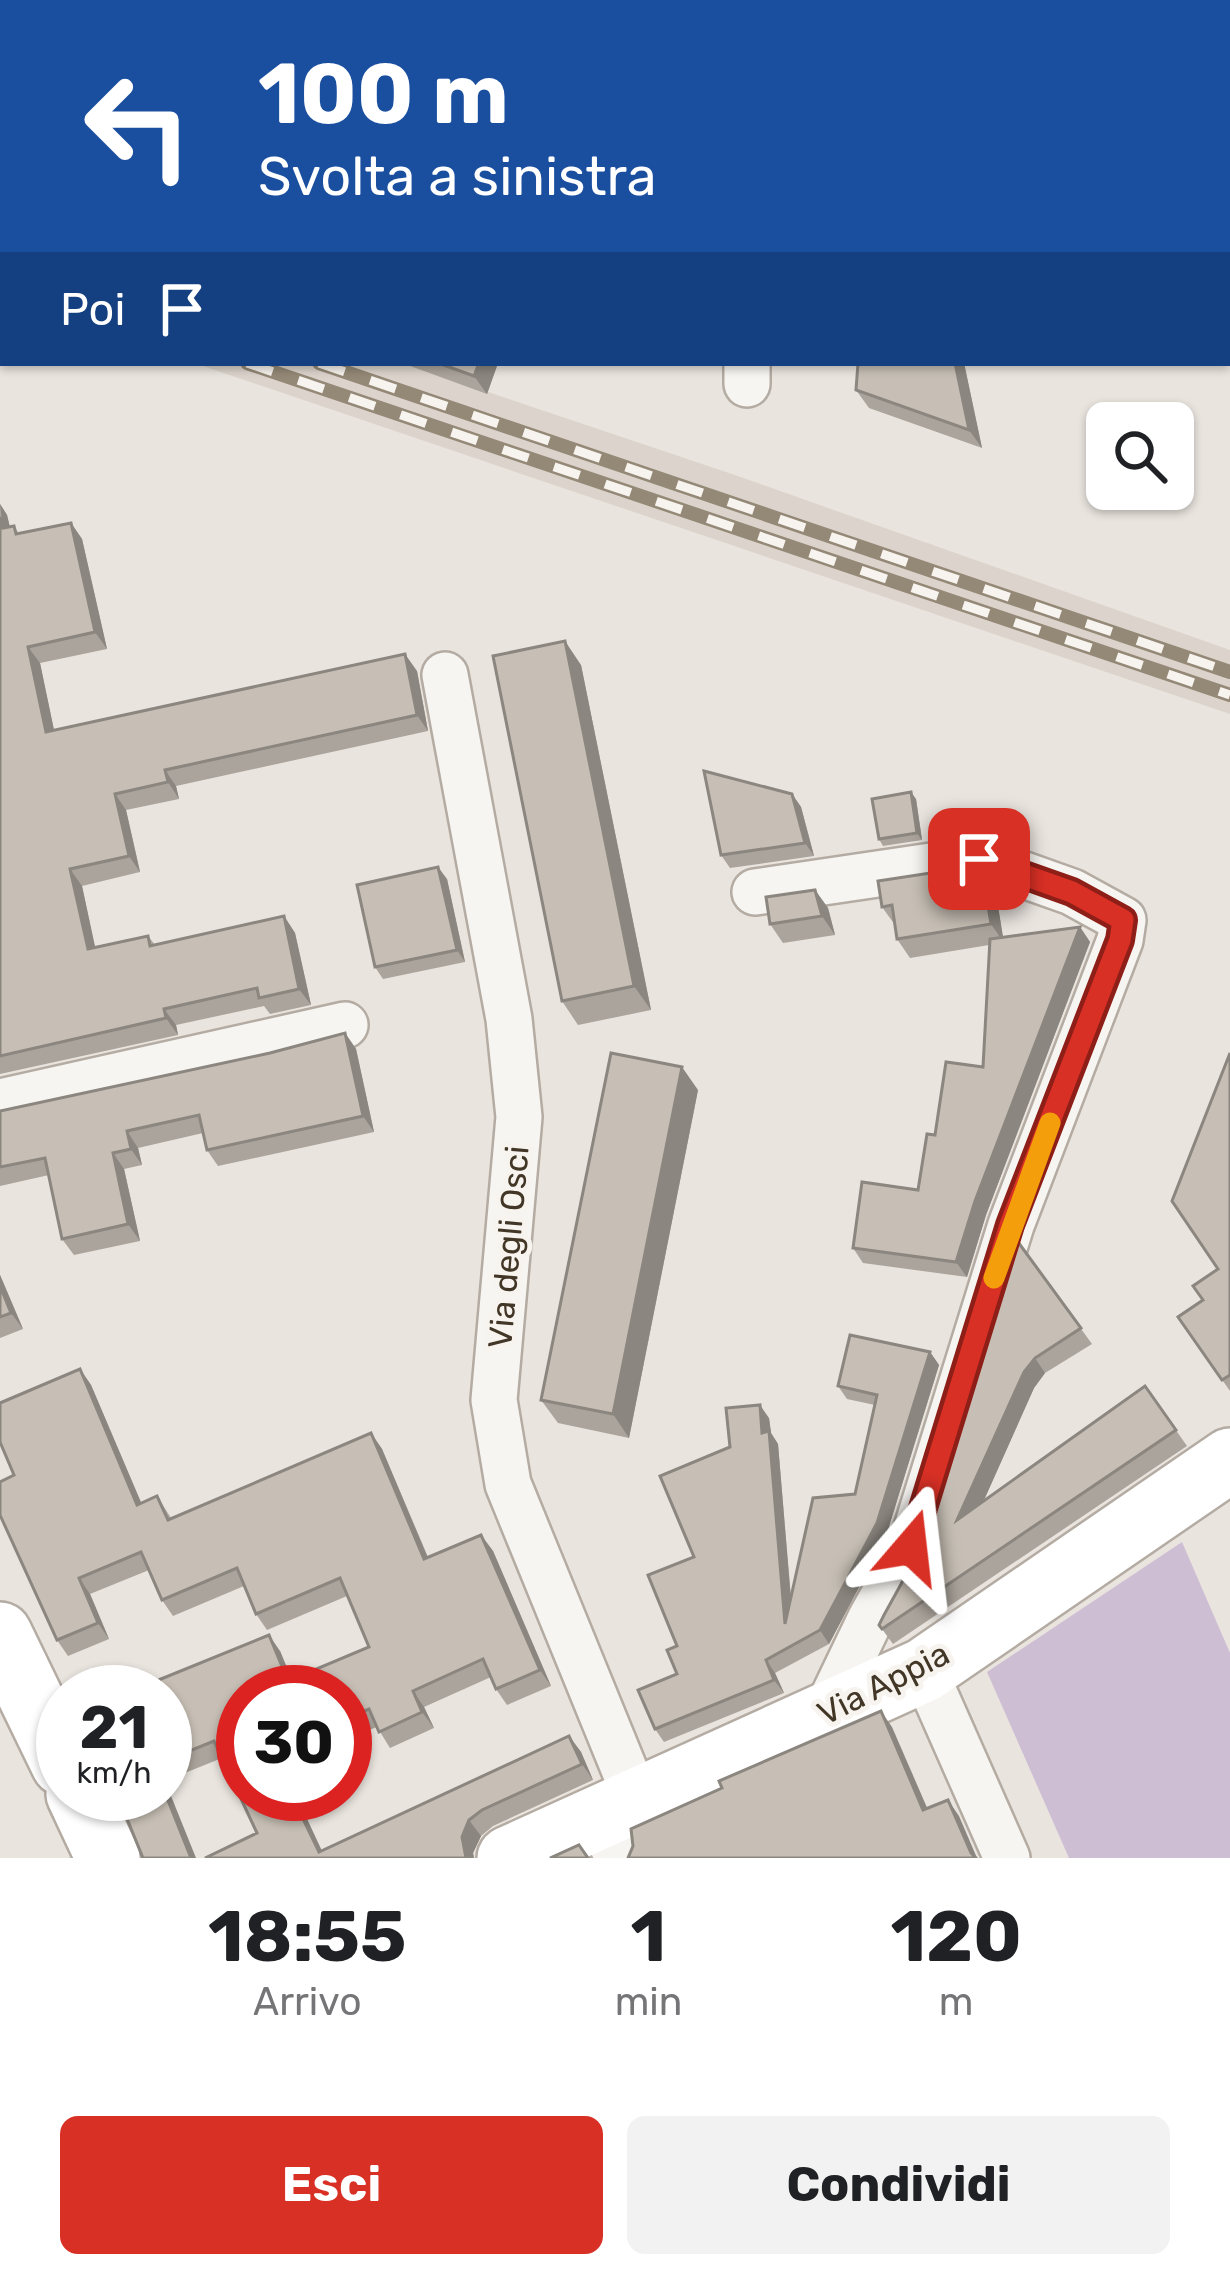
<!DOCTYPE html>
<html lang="it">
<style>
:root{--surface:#fff;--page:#f2f2f2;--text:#202124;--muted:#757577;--accent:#d93025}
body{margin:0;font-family:Rubik,sans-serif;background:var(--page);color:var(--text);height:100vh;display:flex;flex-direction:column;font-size:45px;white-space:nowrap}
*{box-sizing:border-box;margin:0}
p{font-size:39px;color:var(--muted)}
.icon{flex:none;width:66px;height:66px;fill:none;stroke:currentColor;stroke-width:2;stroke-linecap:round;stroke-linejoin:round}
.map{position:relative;height:1858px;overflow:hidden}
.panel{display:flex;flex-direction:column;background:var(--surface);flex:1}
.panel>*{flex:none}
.guide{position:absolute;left:0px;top:0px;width:1230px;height:366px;box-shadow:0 3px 9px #0004;background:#1a4fa0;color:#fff;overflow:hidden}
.tools{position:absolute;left:1086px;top:402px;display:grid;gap:24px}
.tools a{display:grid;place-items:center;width:108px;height:108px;border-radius:18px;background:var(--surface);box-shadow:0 3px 9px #0004;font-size:60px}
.speed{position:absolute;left:36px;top:1665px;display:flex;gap:24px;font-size:60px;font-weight:700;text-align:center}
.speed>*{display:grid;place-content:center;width:156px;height:156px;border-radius:50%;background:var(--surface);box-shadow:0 3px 9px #0004;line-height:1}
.speed small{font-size:30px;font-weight:400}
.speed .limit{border:18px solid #d22;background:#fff;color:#111}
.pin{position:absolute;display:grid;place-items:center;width:102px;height:102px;color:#fff;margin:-51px;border-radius:24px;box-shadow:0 6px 18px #0006}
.me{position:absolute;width:132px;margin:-66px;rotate:17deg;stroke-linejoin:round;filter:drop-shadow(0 0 9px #0008)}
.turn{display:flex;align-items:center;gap:42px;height:252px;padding:0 60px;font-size:54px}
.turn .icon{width:156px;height:156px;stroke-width:2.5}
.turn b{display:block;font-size:84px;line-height:102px}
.then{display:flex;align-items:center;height:114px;padding:0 60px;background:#0003;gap:24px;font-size:45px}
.eta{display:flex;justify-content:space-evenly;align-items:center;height:204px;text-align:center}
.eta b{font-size:72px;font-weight:700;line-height:84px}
.action{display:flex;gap:24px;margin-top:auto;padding:24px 60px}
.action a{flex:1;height:138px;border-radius:18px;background:var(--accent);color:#fff;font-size:48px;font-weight:700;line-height:138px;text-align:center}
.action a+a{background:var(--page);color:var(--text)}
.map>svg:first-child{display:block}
.built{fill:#dcd4cc}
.green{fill:#cebed4}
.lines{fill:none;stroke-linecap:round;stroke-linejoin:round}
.street-casing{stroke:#b4aca3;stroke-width:50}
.secondary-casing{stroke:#b4aca3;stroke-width:68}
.street{stroke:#f7f5f1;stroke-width:45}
.secondary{stroke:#fff;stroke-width:63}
.rail-casing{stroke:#948876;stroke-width:14}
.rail{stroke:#f7f3ee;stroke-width:9;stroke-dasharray:27;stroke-linecap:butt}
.wall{fill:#aba49c}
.shaded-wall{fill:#8b867f}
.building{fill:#c7bfb5;stroke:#8b867f;stroke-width:3}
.route-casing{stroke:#8d1f18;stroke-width:30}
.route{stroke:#d93025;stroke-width:21}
.slow{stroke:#f59e0b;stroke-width:21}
.labels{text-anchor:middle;stroke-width:10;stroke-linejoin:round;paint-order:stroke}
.street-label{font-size:33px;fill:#423626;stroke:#f7f3ee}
</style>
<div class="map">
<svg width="1230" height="1858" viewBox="0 0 1230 1858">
<rect width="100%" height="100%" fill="#e9e4de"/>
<path class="built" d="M 194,363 L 402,363 L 732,474 L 1230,650 L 1230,714 Z"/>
<path class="green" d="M 1182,1542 L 1230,1653 L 1230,1858 L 1069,1858 L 987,1672 Z"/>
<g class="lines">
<g class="street-casing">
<g id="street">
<path d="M 711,0 L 713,3"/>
<path d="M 110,3 L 117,0"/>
<path d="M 0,56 L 3,55"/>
<path d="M 1227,277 L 1230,276"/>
<path d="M 747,384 L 747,363"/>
<path d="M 445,675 L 509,1019 L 519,1117 L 494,1400 L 508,1484 L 636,1798"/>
<path d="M 755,892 L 979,859 L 1072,892 L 1123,920 L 1120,940 L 1011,1225 L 911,1547 L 871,1618 L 825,1714"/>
<path d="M 0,1102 L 345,1025"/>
<path d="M 924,1670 L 1007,1858"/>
<path d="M 599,1816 L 618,1858"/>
</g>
</g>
<g class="secondary-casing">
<g id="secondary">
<path d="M 0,1634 L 63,1764"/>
<path d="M 78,1794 L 108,1858"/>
<path d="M 509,1858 L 924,1670 L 1230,1460"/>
</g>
</g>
<use href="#street" class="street"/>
<use href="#secondary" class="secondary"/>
<g class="rail-casing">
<g id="rail">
<path d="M 0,255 L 3,256"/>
<path d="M 0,280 L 3,281"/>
<path d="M 247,363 L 1230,695"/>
<path d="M 319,363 L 1230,672"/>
</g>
</g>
<use href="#rail" class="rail"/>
</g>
<g class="wall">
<path d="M 1227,146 L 1230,150 L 1230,224 L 1227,225 Z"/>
<path d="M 402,363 L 498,363 L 487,394 Z"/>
<path d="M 964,363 L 982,448 L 869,408 L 856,390 Z"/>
<path d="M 0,504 L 7,515 L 10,527 L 14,526 L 19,534 L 71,523 L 82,539 L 107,649 L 40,663 L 54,731 L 417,671 L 428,731 L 176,786 L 179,799 L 126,810 L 140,872 L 82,886 L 95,948 L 148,936 L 155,945 L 284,916 L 295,933 L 311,1005 L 270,1014 L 264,1006 L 176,1025 L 178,1035 L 0,1074 Z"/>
<path d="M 581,665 L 651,1010 L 578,1025 L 562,1001 Z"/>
<path d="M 792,794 L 801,807 L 814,856 L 730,868 L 721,855 Z"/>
<path d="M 916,799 L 922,840 L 883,846 L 879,839 Z"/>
<path d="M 447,879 L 465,962 L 383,979 L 375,967 Z"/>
<path d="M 815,890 L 828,908 L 835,935 L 783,943 L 770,924 Z"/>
<path d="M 996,894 L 1003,938 L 1080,927 L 1090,942 L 986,1215 L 967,1277 L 863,1263 L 853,1248 L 918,1190 L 935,1135 L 983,1067 L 989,945 L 910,958 L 897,939 L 895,925 L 882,907 Z"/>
<path d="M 345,1033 L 356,1049 L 374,1132 L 218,1166 L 207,1150 L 203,1133 L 138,1148 L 142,1165 L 124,1169 L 140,1241 L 74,1255 L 62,1239 L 49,1175 L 0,1186 L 0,1111 L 270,1053 Z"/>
<path d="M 1230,1053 L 1230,1391 L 1178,1317 L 1203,1300 L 1218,1269 Z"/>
<path d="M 698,1090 L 629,1438 L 558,1423 L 541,1400 Z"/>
<path d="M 1018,1242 L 1092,1344 L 1045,1373 L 1034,1388 L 983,1502 L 1145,1386 L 1187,1446 L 893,1644 L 879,1625 L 926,1539 Z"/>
<path d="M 0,1275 L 23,1329 L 0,1338 Z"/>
<path d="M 930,1352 L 939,1365 L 886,1536 L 829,1644 L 775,1673 L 784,1693 L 664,1742 L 655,1729 L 677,1674 L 677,1646 L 694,1557 L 730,1447 L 769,1418 L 771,1433 L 778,1444 L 791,1597 L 855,1494 L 875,1405 L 847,1399 L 838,1386 Z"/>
<path d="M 80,1369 L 91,1385 L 141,1503 L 157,1496 L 171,1518 L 371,1433 L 382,1449 L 428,1557 L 481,1535 L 493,1551 L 551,1686 L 507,1705 L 496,1689 L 491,1677 L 424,1707 L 434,1728 L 390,1748 L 377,1727 L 345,1739 L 345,1692 L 243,1794 L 330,1794 L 301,1806 L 322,1851 L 569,1736 L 581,1752 L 593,1780 L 493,1826 L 481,1836 L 473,1853 L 474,1858 L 205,1858 L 257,1833 L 222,1758 L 165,1781 L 165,1794 L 165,1692 L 280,1651 L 292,1680 L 369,1647 L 347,1596 L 267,1630 L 256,1614 L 244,1586 L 173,1616 L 162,1600 L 149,1570 L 90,1594 L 109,1639 L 68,1656 L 57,1640 L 14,1475 Z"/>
</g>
<g class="shaded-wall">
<path d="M 372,0 L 394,0 L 393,3 L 370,3 Z"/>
<path d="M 479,363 L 498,363 L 487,394 L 474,376 Z"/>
<path d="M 955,363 L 964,363 L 982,448 L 969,430 Z"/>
<path d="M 0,504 L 7,515 L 14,545 L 3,528 Z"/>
<path d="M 71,523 L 82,539 L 107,649 L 95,632 Z"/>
<path d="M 565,641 L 581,665 L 651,1010 L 634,986 Z"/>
<path d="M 28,647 L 40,663 L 58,749 L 46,732 Z"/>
<path d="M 405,654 L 417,671 L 428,731 L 417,715 Z"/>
<path d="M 165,770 L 176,786 L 179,799 L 168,782 Z"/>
<path d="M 911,792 L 916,799 L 922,840 L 917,833 Z"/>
<path d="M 115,794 L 126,810 L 140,872 L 129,856 Z"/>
<path d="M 792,794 L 801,807 L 814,856 L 805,843 Z"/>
<path d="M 438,867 L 447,879 L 465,962 L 457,950 Z"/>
<path d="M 70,869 L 82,886 L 99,965 L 88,949 Z"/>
<path d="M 983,875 L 996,894 L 1004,943 L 991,924 Z"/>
<path d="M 815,890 L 828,908 L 835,935 L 822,916 Z"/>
<path d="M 284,916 L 295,933 L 311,1005 L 299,989 Z"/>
<path d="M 1080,927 L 1090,942 L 986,1215 L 967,1277 L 956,1262 L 975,1201 Z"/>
<path d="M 164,1009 L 176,1025 L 178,1035 L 166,1018 Z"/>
<path d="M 345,1033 L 356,1049 L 374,1132 L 363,1116 Z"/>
<path d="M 682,1067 L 698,1090 L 629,1438 L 613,1414 Z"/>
<path d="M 127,1131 L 138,1148 L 142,1165 L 131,1149 Z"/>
<path d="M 113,1153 L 124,1169 L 140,1241 L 128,1224 Z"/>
<path d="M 0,1275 L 23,1329 L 11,1313 L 0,1286 Z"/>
<path d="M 930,1352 L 939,1365 L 886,1536 L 829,1644 L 820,1630 Z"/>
<path d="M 1035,1358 L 1045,1373 L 1034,1388 L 968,1536 L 957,1520 L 1024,1372 Z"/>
<path d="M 80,1369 L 91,1385 L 149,1521 L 137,1505 Z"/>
<path d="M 760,1405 L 769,1418 L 771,1433 L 778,1444 L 794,1637 L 785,1624 Z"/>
<path d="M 371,1433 L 382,1449 L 435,1575 L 424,1559 Z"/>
<path d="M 481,1535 L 493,1551 L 551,1686 L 540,1670 Z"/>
<path d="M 79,1578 L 90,1594 L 109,1639 L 98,1623 Z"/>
<path d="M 269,1635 L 280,1651 L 297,1692 L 288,1681 Z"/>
<path d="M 766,1660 L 775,1673 L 784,1693 L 774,1680 Z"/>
<path d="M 413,1691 L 424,1707 L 434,1728 L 422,1712 Z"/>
<path d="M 881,1711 L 892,1727 L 935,1826 L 923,1810 Z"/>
<path d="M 569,1736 L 581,1752 L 593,1780 L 582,1764 Z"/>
<path d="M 165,1781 L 196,1858 L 191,1858 L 165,1793 Z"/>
<path d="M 292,1794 L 301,1806 L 325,1858 L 319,1852 Z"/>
<path d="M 948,1800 L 959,1816 L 977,1858 L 975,1858 L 971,1853 Z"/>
<path d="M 469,1820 L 481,1836 L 473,1853 L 474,1858 L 466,1858 L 465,1856 L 462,1837 Z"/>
</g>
<g class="building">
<path d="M 293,0 L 372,0 L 370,3 L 291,3 Z"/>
<path d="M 407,0 L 649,0 L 650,3 L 408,3 Z"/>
<path d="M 753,0 L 812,0 L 812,3 L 754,3 Z"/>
<path d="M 1230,19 L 1230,92 L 1227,92 L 1227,20 Z"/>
<path d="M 1227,149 L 1230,159 L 1230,199 L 1227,200 Z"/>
<path d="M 438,363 L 479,363 L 474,376 Z"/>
<path d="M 858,363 L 955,363 L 969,430 L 856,390 Z"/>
<path d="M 0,517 L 3,528 L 14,526 L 16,534 L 71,523 L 95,632 L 28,647 L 46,732 L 405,654 L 417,715 L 165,770 L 168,782 L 115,794 L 129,856 L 70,869 L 88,949 L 148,936 L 150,946 L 284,916 L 299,989 L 259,998 L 257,988 L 164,1009 L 166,1018 L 0,1056 Z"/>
<path d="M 565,641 L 634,986 L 562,1001 L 493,656 Z"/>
<path d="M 704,771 L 792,794 L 805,843 L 721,855 Z"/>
<path d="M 911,792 L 917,833 L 879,839 L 872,799 Z"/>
<path d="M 438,867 L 457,950 L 375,967 L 357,885 Z"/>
<path d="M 963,868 L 983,875 L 991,924 L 897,939 L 892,905 L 882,907 L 878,881 Z"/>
<path d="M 815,890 L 822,916 L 770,924 L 766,897 Z"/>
<path d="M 1080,927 L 975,1201 L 956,1262 L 853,1248 L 862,1182 L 918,1190 L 927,1134 L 935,1135 L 946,1062 L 983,1067 L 990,939 Z"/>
<path d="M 345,1033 L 363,1116 L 207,1150 L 199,1115 L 127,1131 L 131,1149 L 113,1153 L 128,1224 L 62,1239 L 45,1158 L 0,1167 L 0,1111 L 270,1053 Z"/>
<path d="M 611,1053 L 682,1067 L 613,1414 L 541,1400 Z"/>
<path d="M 1230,1053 L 1230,1375 L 1222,1380 L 1178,1317 L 1203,1300 L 1193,1286 L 1218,1269 L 1172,1201 Z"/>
<path d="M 1018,1242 L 1081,1328 L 1035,1358 L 1024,1372 L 957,1520 L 1145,1386 L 1176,1430 L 882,1629 L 879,1625 L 884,1615 L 926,1539 Z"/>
<path d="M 0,1286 L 11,1313 L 0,1317 Z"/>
<path d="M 850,1335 L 930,1352 L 877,1523 L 820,1630 L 766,1660 L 774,1680 L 655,1729 L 638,1690 L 677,1674 L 667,1650 L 677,1646 L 648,1575 L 694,1557 L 660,1476 L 730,1447 L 726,1408 L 760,1405 L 762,1433 L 769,1431 L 785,1624 L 813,1498 L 855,1494 L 877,1395 L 838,1386 Z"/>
<path d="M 80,1369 L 137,1505 L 157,1496 L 168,1520 L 371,1433 L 424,1559 L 481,1535 L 540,1670 L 496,1689 L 483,1659 L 413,1691 L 422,1712 L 379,1732 L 369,1709 L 345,1719 L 345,1692 L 243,1692 L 243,1794 L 291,1794 L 319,1852 L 569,1736 L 582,1764 L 482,1810 L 469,1820 L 462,1837 L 466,1858 L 205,1858 L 257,1833 L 214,1741 L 165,1761 L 165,1692 L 129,1692 L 269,1635 L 288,1681 L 369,1647 L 340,1578 L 256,1614 L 237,1568 L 162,1600 L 141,1552 L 79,1578 L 98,1623 L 57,1640 L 0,1515 L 0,1482 L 14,1475 L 0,1442 L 0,1403 Z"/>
<path d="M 881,1711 L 923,1810 L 948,1800 L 971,1853 L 976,1858 L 628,1858 L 633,1846 L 631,1829 L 722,1788 L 719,1781 Z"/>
<path d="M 165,1793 L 191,1858 L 143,1858 L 117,1794 Z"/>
<path d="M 579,1845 L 588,1858 L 550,1858 Z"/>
</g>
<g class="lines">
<g class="route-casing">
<path id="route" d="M 911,1547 L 1010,1225 L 1120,940 L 1123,920 L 1072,892 L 979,859"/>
</g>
<use href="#route" class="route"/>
<path class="slow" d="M 994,1278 L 1050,1123"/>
</g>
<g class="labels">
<g class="street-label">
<text transform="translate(508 1247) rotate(-85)" y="12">Via degli Osci</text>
<text transform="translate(883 1683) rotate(-27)" y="12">Via Appia</text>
</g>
</g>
</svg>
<div class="tools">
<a><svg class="icon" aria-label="search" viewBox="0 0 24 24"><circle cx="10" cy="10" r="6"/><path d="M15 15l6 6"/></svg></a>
</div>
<div class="speed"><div>21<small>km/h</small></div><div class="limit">30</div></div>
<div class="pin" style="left:979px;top:859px;background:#d93025"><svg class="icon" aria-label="arrive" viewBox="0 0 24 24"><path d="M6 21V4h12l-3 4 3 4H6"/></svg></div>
<svg class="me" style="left:911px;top:1547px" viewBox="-20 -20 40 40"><path d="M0-17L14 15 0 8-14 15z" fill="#d93025" stroke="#fff" stroke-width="4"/></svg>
<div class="guide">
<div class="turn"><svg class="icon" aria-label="left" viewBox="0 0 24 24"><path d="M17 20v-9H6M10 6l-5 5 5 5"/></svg><div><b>100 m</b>Svolta a sinistra</div></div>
<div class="then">Poi<svg class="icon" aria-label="arrive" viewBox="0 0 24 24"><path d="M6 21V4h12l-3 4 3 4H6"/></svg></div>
</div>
</div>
<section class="panel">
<div class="eta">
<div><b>18:55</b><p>Arrivo</p></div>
<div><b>1</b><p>min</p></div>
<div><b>120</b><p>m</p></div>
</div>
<div class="action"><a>Esci</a><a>Condividi</a></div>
</section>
